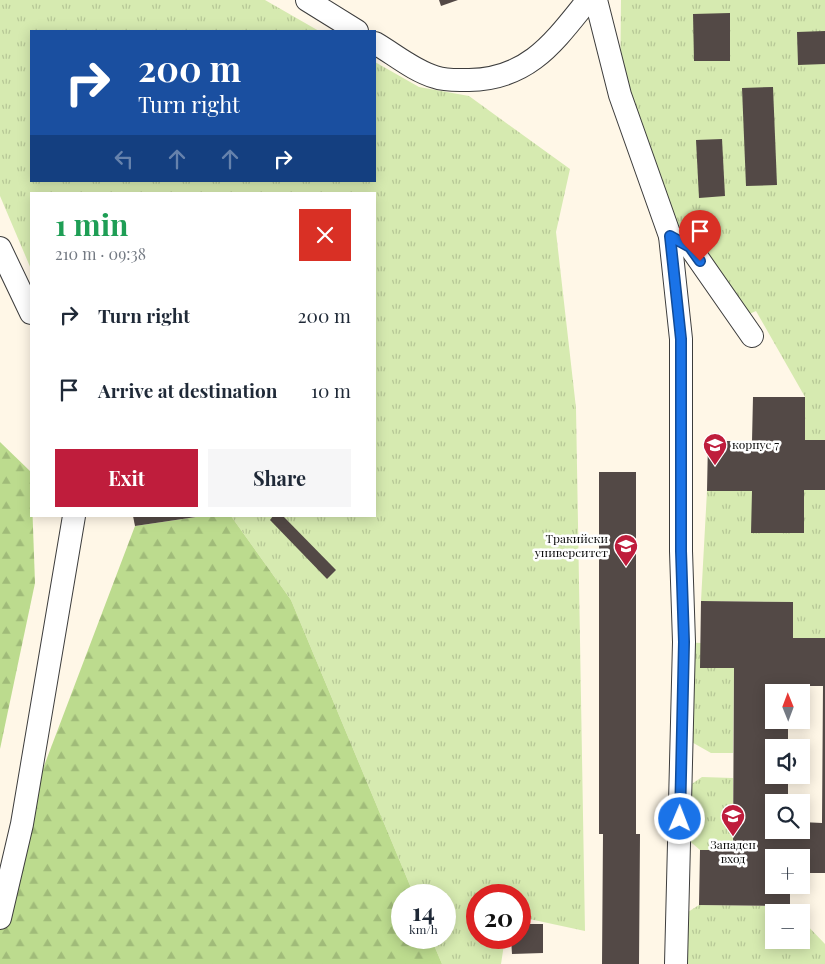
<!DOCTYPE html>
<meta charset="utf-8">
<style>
:root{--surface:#fff;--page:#f6f6f7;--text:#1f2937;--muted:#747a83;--accent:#bf1d3c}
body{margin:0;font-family:"Playfair Display",serif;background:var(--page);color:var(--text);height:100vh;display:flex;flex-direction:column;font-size:19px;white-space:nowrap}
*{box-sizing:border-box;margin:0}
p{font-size:16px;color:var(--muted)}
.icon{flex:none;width:28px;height:28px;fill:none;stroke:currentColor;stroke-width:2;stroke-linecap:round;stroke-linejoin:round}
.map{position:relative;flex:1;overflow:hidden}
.panel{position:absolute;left:30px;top:192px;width:346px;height:325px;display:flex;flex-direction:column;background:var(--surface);border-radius:0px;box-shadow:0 2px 12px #0003}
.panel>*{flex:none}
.banner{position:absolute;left:30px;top:30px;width:346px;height:152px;border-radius:0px;box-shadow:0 2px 12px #0003;background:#1a4fa0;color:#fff;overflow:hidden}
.needle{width:32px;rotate:359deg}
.controls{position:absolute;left:765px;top:684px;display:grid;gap:10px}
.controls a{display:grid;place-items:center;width:45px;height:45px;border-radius:0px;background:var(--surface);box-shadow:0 2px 12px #0003;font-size:25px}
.speed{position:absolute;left:391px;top:884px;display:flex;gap:10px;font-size:25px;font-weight:700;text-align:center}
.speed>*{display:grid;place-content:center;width:65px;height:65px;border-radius:50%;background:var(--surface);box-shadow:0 2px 12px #0003;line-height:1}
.speed small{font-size:12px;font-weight:400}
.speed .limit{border:8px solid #d22;background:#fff;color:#111}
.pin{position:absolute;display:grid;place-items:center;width:42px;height:42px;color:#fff;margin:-51px -21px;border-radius:50% 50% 50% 0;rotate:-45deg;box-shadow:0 0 5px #0007}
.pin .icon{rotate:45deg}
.me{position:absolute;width:55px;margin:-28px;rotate:1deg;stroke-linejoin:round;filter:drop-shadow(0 0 4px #0008)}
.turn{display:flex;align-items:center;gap:18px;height:105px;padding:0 25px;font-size:22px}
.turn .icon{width:65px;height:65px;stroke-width:2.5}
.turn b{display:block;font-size:35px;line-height:42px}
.lanes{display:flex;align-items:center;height:48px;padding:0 25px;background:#0003;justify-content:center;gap:25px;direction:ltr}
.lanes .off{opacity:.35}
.round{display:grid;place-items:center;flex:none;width:52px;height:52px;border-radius:0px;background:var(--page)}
.overview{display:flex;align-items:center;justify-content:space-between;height:85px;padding:0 25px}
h1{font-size:30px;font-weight:700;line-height:38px;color:#1e9e55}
.cta{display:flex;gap:10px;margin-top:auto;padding:10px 25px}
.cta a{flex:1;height:58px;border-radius:0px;background:var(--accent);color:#fff;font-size:20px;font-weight:700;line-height:58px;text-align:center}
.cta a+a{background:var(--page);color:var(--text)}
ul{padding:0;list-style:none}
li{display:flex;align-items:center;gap:15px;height:75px;padding:0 25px}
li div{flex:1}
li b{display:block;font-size:19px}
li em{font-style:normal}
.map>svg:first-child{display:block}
.grass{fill:url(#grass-tufts)}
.forest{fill:url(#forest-firs)}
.building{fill:#534946;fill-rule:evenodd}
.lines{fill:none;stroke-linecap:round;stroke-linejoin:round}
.minor-casing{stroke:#3d3d3d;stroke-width:24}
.minor{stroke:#fff;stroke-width:22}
.route-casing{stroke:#114b97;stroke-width:12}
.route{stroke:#1a73e8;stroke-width:9}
.labels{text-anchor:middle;stroke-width:5;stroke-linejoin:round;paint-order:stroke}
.poi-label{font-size:12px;fill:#0a0a0a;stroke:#fff;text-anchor:start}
</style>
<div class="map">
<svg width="825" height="964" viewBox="0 0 825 964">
<defs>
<pattern id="grass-tufts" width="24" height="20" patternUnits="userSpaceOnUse" patternTransform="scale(1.25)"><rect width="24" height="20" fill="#d6eab0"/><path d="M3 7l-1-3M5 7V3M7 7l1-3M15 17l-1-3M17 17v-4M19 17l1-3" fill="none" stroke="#b6c796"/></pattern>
<pattern id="forest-firs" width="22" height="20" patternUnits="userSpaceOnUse" patternTransform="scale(1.25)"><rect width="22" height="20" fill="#bcdb8e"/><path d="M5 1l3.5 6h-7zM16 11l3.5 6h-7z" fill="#a0bb79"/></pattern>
</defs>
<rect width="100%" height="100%" fill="#fff7e7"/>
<g class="grass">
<path d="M 0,0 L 265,0 L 319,31 L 31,31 L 31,181 L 375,181 L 375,62 L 419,87 L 469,96 L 570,169 L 556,232 L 576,408 L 585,931 L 520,917 L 520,895 L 478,895 L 478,938 L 505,938 L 501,964 L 442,964 L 431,938 L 445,938 L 445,895 L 414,895 L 291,600 L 231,516 L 375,516 L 375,194 L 31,194 L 31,269 L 0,196 Z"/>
<path d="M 621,0 L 825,0 L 825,440 L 805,440 L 805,397 L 756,311 L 740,318 L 670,236 L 620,95 Z"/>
<path d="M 804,490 L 825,490 L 825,638 L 793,638 L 793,602 L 701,601 L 707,491 L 752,491 L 752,533 L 803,533 Z"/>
<path d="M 684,642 L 701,643 L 701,668 L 734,668 L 733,753 L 711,753 L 681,736 Z"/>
<path d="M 702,777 L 733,778 L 733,850 L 700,850 L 679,832 L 680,792 Z"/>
<path d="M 699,905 L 790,906 L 796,912 L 774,912 L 774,940 L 801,940 L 801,919 L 825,944 L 825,964 L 676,964 L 677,919 Z"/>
</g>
<g class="forest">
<path d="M 0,442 L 31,472 L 35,583 L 0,749 Z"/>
<path d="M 203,516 L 231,516 L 291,600 L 414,895 L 402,895 L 402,938 L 431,938 L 442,964 L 0,964 L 0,918 L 22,824 L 135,526 Z"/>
</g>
<g class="building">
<path d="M 439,0 L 458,0 L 441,6 Z"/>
<path d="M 730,13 L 730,61 L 694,61 L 693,14 Z"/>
<path d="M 825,31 L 825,64 L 798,65 L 797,32 Z"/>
<path d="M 773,87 L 777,185 L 746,186 L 742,88 Z"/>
<path d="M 722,139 L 725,196 L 699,198 L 696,140 Z"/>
<path d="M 753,397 L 805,397 L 805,440 L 825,440 L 825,490 L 804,490 L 804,533 L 751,533 L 752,491 L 707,491 L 708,441 L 752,441 Z"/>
<path d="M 599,472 L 636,472 L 636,834 L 640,834 L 639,964 L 602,964 L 603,834 L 599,834 Z"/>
<path d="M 133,516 L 196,516 L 196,517 L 135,526 Z"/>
<path d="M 273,516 L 283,516 L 336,570 L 327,579 L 270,520 Z"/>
<path d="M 701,601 L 793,602 L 793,638 L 825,638 L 825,873 L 801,873 L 801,858 L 774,858 L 774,885 L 790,885 L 790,906 L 699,905 L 700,850 L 733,850 L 734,668 L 700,668 ZM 789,686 L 823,686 L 822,823 L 801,822 L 801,830 L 774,830 L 774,802 L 788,802 L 788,775 L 774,775 L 774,748 L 788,748 L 788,720 L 774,720 L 774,692 L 788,692 Z"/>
<path d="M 520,924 L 543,924 L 543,953 L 512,954 L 511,938 L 520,938 Z"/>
</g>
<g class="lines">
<g class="minor-casing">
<g id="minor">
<path d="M 307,0 L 357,31"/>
<path d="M 596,0 L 620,95 L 670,236 L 681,339 L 681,551 L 684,642 L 676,964"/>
<path d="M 375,43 C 394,54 414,71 435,77 C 446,81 458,80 469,80 C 529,79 554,42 588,0"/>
<path d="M 670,236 L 690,247 L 752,336"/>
<path d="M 0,248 L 31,313"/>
<path d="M 0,918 L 22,824 L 74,516"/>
</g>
</g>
<use href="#minor" class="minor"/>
</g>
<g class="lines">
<g class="route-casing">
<path id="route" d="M 680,819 L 684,642 L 681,551 L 681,339 L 670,236 L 690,247 L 700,261"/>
</g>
<use href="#route" class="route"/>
</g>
<defs>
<g id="university-pin" transform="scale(1.25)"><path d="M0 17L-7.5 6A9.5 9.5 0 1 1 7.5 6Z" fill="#bf1d3c" stroke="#fff"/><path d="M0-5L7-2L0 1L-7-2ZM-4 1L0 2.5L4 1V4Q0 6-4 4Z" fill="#fff"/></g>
</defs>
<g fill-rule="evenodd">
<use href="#university-pin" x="715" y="445"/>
<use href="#university-pin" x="626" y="546"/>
<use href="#university-pin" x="733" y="816"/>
</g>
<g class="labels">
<g class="poi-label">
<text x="732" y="449">корпус 7</text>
<text x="608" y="543" text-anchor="end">Тракийски<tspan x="608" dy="14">университет</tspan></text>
<text x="733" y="849" text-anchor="middle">Западен<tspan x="733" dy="14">вход</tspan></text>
</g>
</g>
</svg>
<div class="controls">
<a><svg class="needle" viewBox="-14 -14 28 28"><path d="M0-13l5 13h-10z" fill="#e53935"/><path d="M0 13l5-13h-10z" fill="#747a83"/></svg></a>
<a><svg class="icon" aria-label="sound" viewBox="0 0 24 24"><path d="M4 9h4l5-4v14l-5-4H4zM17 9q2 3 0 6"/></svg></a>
<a><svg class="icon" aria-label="search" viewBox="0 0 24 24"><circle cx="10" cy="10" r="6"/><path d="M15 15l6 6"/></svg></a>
<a>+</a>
<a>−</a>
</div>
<div class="speed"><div>14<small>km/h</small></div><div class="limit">20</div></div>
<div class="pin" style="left:700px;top:261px;background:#d93025"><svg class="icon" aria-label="arrive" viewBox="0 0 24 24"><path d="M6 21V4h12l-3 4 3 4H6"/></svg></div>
<svg class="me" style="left:680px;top:819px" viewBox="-20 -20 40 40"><circle r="17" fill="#1a73e8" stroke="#fff" stroke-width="3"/><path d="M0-11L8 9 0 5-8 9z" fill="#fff"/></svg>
<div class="banner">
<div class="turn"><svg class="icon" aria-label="right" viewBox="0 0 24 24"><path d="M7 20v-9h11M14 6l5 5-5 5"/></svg><div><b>200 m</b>Turn right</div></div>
<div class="lanes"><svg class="icon off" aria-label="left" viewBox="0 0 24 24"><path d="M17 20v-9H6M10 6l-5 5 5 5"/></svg><svg class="icon off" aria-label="ahead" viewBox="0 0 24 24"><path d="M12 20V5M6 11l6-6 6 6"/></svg><svg class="icon off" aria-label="ahead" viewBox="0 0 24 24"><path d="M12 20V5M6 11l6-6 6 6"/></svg><svg class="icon" aria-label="right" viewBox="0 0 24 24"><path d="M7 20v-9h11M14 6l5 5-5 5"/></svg></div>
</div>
<section class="panel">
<div class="overview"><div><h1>1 min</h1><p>210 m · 09:38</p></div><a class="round" style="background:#d93025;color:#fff"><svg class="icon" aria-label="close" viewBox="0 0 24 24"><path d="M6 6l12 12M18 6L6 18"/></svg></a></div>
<ul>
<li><svg class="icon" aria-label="right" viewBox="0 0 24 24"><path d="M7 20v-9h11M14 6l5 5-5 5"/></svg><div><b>Turn right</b></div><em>200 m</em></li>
<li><svg class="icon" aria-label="arrive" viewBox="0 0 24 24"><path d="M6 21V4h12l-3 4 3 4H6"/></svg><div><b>Arrive at destination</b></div><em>10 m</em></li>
</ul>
<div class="cta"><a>Exit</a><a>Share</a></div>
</section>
</div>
